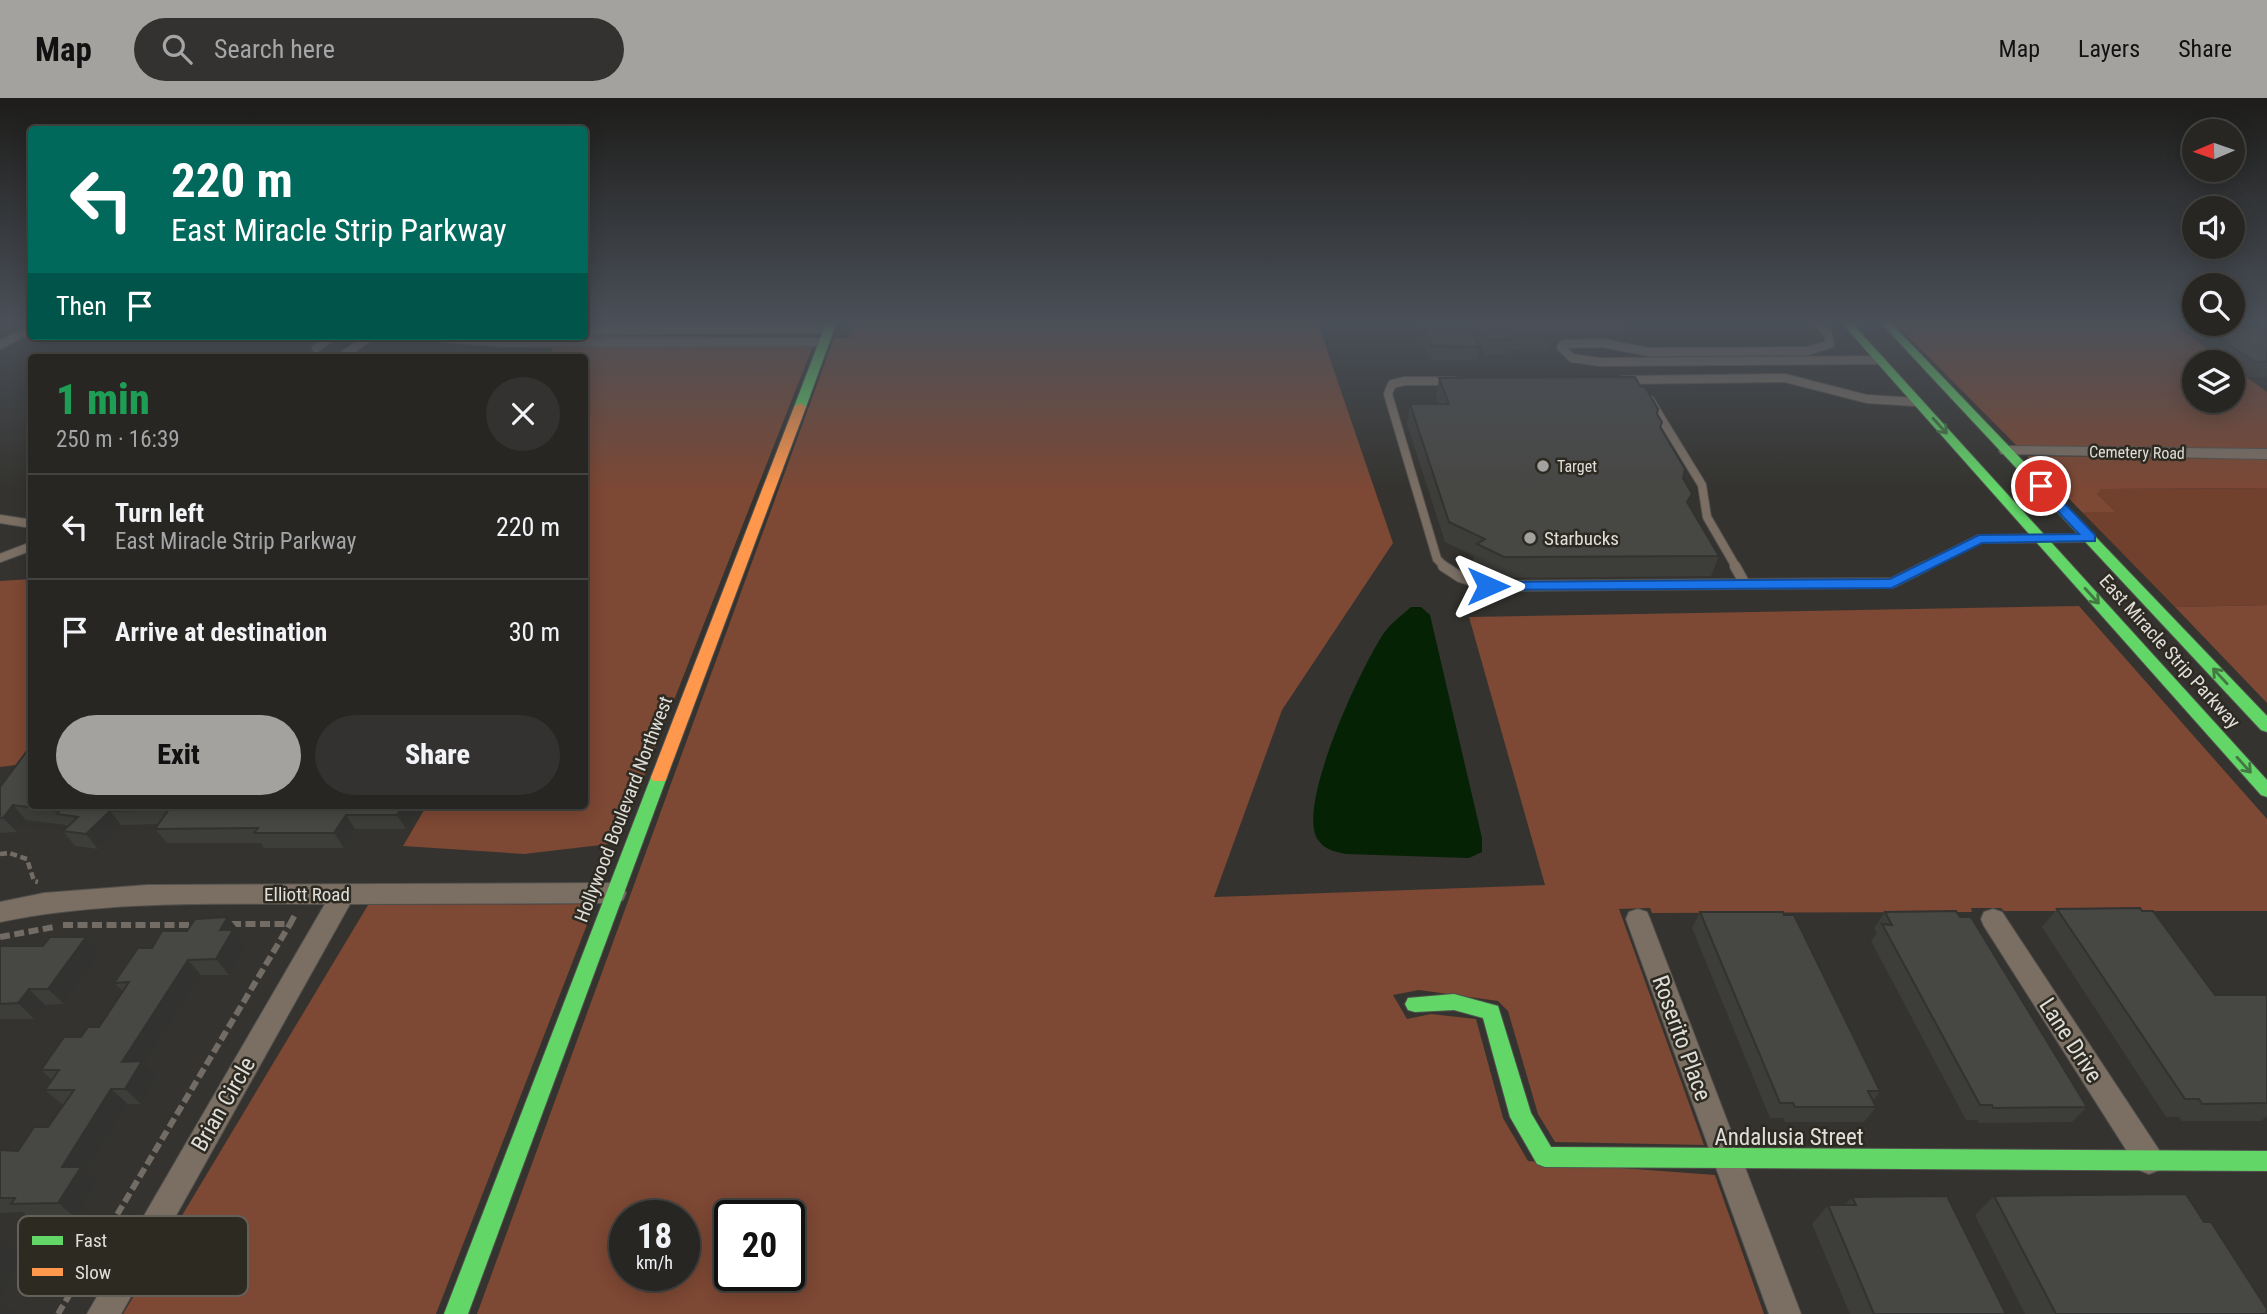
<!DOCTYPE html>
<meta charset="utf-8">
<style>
:root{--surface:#272623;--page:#333230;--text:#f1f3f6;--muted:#a4a5a6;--line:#434341;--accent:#a4a29e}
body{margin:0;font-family:"Roboto Condensed",sans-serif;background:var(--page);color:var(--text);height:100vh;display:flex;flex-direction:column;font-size:26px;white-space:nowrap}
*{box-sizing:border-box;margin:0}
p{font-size:23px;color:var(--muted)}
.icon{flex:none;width:38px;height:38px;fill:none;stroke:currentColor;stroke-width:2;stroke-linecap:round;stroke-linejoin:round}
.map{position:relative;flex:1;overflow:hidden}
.drawer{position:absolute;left:28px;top:256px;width:560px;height:455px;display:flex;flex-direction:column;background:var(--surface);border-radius:7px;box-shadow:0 4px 18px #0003,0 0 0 2px var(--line)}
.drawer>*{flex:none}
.top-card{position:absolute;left:28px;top:28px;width:560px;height:214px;border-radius:7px;box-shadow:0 4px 18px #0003,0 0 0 2px var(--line);background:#00695c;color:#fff;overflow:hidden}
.needle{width:46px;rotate:268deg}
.controls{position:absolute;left:2182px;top:21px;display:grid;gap:14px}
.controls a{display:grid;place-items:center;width:63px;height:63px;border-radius:50%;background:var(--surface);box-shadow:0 4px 18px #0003,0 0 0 2px var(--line);font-size:35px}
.speed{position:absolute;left:609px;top:1102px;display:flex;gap:14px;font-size:35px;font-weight:700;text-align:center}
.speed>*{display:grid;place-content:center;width:91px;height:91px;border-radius:50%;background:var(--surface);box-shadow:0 4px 18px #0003,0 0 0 2px var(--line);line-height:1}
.speed small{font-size:18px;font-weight:400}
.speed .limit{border:4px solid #111;border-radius:10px;background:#fff;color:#111}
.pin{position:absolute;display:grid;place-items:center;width:60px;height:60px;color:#fff;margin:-30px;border:4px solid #fff;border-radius:50%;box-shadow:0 2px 7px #0007}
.me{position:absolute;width:77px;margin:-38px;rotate:90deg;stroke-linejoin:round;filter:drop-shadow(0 0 5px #0008)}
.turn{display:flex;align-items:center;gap:24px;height:147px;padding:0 28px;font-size:32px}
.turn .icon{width:91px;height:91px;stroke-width:2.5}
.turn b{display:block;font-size:49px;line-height:60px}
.then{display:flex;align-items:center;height:66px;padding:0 28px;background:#0003;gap:14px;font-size:26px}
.round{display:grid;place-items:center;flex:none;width:74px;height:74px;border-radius:37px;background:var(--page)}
.head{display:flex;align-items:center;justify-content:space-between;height:119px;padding:0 28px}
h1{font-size:42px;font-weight:800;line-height:52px;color:#1e9e55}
.cta{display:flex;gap:14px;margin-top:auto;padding:14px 28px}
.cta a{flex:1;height:80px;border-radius:42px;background:var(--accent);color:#111;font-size:28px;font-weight:800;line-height:80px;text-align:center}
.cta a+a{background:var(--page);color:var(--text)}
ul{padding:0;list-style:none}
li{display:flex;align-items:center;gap:21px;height:105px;padding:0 28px;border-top:2px solid var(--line)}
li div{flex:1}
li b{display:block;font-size:26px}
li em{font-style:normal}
header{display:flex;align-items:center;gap:42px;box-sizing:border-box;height:98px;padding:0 35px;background:var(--accent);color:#111}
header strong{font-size:33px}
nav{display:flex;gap:38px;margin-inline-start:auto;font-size:24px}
.search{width:490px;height:63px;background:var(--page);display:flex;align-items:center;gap:18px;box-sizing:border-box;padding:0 24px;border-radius:38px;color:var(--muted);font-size:26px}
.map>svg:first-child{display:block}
.green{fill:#72412e}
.forest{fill:#7d4834;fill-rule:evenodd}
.water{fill:#062204}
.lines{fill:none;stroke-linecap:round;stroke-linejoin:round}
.lane-far1-casing{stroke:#52514e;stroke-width:10}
.lane-casing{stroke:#52514e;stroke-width:12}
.street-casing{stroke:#52514e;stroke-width:2}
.fast-casing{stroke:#52514e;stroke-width:2}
.slow-casing{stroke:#52514e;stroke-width:2}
.path-far1{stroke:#726c65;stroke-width:4.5;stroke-dasharray:7 3.5;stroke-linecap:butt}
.path{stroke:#726c65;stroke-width:6;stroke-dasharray:10 4.5;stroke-linecap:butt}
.lane-far1{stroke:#7b6f64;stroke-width:8}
.lane{stroke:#7b6f64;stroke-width:10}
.street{fill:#7b6f64;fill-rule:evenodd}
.fast{fill:#63d668;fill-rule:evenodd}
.slow{fill:#ff974d;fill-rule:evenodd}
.wall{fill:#3d3d3a}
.shaded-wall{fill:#323230}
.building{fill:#474744;stroke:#323230;stroke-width:2}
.oneway{stroke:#457742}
.route{fill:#1a73e8;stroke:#114b97;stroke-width:2}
.poi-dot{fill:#a4a29e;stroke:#2d2a22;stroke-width:2.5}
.labels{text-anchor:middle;stroke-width:5;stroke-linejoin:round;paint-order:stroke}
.far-street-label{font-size:16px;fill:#e0ded9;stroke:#2d2a22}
.far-poi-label{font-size:16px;fill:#e0ded9;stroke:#2d2a22;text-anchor:start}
.poi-label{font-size:19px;fill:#e0ded9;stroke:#2d2a22;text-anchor:start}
.street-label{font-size:19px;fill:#e0ded9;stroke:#2d2a22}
.near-street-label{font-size:23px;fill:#e0ded9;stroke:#2d2a22}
.key{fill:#2d2a22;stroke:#636059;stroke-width:2}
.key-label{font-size:19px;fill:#e0ded9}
</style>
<header>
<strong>Map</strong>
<div class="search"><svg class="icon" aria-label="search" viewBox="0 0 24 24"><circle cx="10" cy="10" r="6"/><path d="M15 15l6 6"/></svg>Search here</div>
<nav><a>Map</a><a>Layers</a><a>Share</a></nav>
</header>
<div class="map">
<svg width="2267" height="1216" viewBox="0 0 2267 1216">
<rect width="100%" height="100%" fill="#34332f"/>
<path class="green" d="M 2267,390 L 2267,507 L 2175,509 L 2082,414 L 2116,414 L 2097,396 L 2102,391 Z"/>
<g class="forest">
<path d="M 856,223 L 1317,223 L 1393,445 L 1282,612 L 1214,799 L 1545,787 L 1469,519 L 2079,508 L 2267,721 L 2267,813 L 2004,813 L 2001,810 L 1971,810 L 1972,814 L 1652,815 L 1650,810 L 1619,811 L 1704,1047 L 1555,1044 L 1538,1016 L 1508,913 L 1498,903 L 1419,892 L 1393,897 L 1407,921 L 1431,916 L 1476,921 L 1503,1020 L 1528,1063 L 1715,1077 L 1764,1216 L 477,1216 L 834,240 L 849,240 ZM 625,1118 L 684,1118 L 684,1178 L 625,1178 ZM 730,1118 L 789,1118 L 789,1178 L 730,1178 Z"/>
<path d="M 1893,223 L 2169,223 L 2226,264 L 2194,264 L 2194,303 L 2233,303 L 2233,269 L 2267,294 L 2267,352 L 2017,348 Z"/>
<path d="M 585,237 L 816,240 L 618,745 L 524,756 L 403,748 L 427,707 L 584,707 L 584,259 L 548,259 L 562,238 Z"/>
<path d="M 2027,358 L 2267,361 L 2267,390 L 2102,391 L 2097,396 L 2116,414 L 2082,414 Z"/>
<path d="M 31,481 L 31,665 L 0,669 L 0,483 Z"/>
<path d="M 2267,507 L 2267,605 L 2175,509 Z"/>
<path d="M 595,806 L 436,1216 L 123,1216 L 368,807 Z"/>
</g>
<path class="water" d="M 1411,509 L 1421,509 L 1430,517 L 1482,740 L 1482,754 L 1469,760 L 1345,756 C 1334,753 1325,752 1318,742 C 1295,709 1362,567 1384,535 C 1390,526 1402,517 1411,509 Z"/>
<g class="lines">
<g class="lane-far1-casing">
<g id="lane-far1">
<path d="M 1816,223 L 1828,236 L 1830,246 L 1808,253 L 1648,254 L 1603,245 L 1564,246 L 1561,249 L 1572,260 L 1600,264 L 1879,262"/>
<path d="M 584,232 L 829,231"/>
<path d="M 420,238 L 503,245 L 824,244"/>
<path d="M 0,247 L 32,230"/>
<path d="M 316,250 L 333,238"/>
<path d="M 341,259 L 371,238"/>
<path d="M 1623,282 L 1785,280 L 1867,301 L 1916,304"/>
<path d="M 1650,302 L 1702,387 L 1707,419 L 1736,469"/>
<path d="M 0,421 L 32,426"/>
<path d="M 0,460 L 32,448"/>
<path d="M 1445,469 L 1437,461 L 1388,296 L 1392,286 L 1405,283 L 1453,283"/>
<path d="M 1923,469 L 1979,441 L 2083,440"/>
</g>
</g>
<g class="lane-casing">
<g id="lane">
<path d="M 1443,468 L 1460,479 L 1488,488 L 1745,486"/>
<path d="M 1735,468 L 1745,486 L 1892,485 L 1926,468"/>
</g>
</g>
<g class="street-casing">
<g id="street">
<path d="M 2007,348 L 2267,351 L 2267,361 L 2001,356 L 1999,353 Z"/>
<path d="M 614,785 L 623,788 L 626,795 L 623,802 L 614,805 L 350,806 L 121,1216 L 87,1216 L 325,806 C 216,806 107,802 0,824 L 0,804 L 44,795 L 147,787 Z"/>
<path d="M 1638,811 L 1647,814 L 1650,821 L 1801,1216 L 1769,1216 L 1626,821 L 1629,814 Z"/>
<path d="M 1993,811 L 2002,814 L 2159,1052 L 2164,1062 L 2159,1072 L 2149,1076 L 2139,1072 L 1984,828 L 1981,821 L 1984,814 Z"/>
</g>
</g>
<g class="fast-casing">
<g id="fast">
<path d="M 827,223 L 837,223 L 806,309 L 804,311 L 796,311 L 794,309 Z"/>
<path d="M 1840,223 L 1850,223 L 2267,682 L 2267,699 L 2261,697 Z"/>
<path d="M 1879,223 L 1889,223 L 2267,618 L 2267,634 L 2261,632 Z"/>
<path d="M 659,673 L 665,675 L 667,679 L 468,1216 L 444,1216 L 651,679 L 653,675 Z"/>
<path d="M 1454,896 L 1498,908 L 1531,1015 L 1551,1049 L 2267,1053 L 2267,1073 L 1545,1069 L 1537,1066 L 1510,1019 L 1483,920 L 1454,912 L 1415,914 L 1408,912 L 1405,906 L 1408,900 Z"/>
</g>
</g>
<g class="slow-casing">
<path id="slow" d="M 800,305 L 806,309 L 667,679 L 665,683 L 653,683 L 651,679 L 794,309 Z"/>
</g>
<path class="path-far1" d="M 0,756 L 9,755 L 27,761 L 34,783 L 38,784"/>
<g class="path">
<path d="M 231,826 L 290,826 L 296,815"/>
<path d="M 63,827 L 194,827"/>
<path d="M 0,839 L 54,829"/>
<path d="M 58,1216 L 290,826"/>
</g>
<use href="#lane-far1" class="lane-far1"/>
<use href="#lane" class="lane"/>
<use href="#street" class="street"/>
<use href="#fast" class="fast"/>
<use href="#slow" class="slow"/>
</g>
<g class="wall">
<path d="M 1470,223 L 1627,223 L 1623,237 L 1551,236 L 1552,238 L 1548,253 L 1509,252 L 1508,256 L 1485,257 Z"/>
<path d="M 1424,226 L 1480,249 L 1477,263 L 1430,262 L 1421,240 Z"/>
<path d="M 2216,230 L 2267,239 L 2267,279 L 2244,279 L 2233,270 L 2233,264 L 2225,264 L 2207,251 L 2210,246 L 2208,244 Z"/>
<path d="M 1439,280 L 1657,316 L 1660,329 L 1683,380 L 1689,406 L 1719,458 L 1711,478 L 1499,480 L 1472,467 L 1474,458 L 1445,444 L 1407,326 L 1410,306 L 1438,306 L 1436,299 Z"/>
<path d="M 0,689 L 32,707 L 420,707 L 406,731 L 355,731 L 344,750 L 264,750 L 261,745 L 167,745 L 155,731 L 159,726 L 121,727 L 98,751 L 75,748 L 63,733 L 68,728 L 66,727 L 26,722 L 17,734 L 0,735 Z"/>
<path d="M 2057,811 L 2215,897 L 2267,897 L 2267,1018 L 2261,1023 L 2182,1023 L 2179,1019 L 2166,1019 L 2042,829 Z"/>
<path d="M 1700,814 L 1880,993 L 1873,1003 L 1876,1009 L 1864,1024 L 1785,1024 L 1783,1020 L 1770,1020 L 1692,830 Z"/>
<path d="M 1885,814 L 2087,1009 L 2072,1024 L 1979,1025 L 1978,1022 L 1966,1022 L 1871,843 L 1877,835 L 1874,830 Z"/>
<path d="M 187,833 L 241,835 L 239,838 L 246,848 L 229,877 L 201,877 L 145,966 L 158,979 L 141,1006 L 128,1006 L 86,1073 L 98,1083 L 76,1120 L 30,1120 L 22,1114 L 0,1115 L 0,1052 L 18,1053 L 48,1029 L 63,1007 L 45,992 L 52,982 L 41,972 L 81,939 L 99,929 L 123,893 L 114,885 L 152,850 Z"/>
<path d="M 86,839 L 101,855 L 64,906 L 45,907 L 34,921 L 0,921 L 0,848 L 43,848 Z"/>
<path d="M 1994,1098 L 2204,1124 L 2267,1216 L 2025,1216 L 1975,1117 Z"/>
<path d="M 1852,1099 L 2006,1216 L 1850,1216 L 1812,1126 L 1828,1107 L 1845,1107 Z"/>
</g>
<g class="shaded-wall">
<path d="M 0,223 L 20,223 L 0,234 Z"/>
<path d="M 13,707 L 26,722 L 17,734 L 3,720 Z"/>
<path d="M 403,707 L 420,707 L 406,731 L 397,717 Z"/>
<path d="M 110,713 L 121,727 L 98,751 L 86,736 Z"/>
<path d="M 346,717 L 355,731 L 344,750 L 334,735 Z"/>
<path d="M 228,819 L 241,835 L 239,838 L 246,848 L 229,877 L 216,861 L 220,832 Z"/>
<path d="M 86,839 L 101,855 L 64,906 L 48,891 Z"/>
<path d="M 188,862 L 201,877 L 145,966 L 158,979 L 141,1006 L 125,991 L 122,964 Z"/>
<path d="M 29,891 L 45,907 L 34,921 L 18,905 Z"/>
<path d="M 111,991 L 128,1006 L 86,1073 L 98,1083 L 76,1120 L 58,1105 L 62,1069 Z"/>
<path d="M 3,1143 L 22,1157 L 8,1179 L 12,1182 L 0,1201 L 0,1147 Z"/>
<path d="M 0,1205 L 17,1216 L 0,1216 Z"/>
</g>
<g class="building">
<path d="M 1479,223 L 1546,223 L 1552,238 L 1509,238 L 1511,242 L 1488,242 Z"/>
<path d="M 1424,226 L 1469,226 L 1480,249 L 1432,248 Z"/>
<path d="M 2216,230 L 2255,230 L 2267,239 L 2267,264 L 2254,264 L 2216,237 L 2226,237 Z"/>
<path d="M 323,255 L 361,259 L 317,259 Z"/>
<path d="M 1635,279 L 1640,288 L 1645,289 L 1658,311 L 1657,316 L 1662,324 L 1660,329 L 1685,371 L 1683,380 L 1692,396 L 1687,404 L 1719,458 L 1504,459 L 1477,446 L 1485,441 L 1449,424 L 1410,306 L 1449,306 L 1439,280 Z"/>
<path d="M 27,653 L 32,653 L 32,707 L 403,707 L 397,717 L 346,717 L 334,735 L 254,735 L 258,730 L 155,731 L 169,711 L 110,713 L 86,736 L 63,733 L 78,719 L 57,716 L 59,713 L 13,707 L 3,720 L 0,720 L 0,689 Z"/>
<path d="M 2140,810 L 2142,813 L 2153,813 L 2215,897 L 2267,897 L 2267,1005 L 2202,1006 L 2199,1001 L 2185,1001 L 2057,811 Z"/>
<path d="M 1956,813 L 1960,819 L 1971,819 L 2087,1009 L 1993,1010 L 1992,1007 L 1980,1007 L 1882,826 L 1892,827 L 1885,814 Z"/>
<path d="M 1700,814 L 1783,814 L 1784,817 L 1794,817 L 1880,993 L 1868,993 L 1876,1009 L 1795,1009 L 1793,1005 L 1780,1005 Z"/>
<path d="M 228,819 L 220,832 L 233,832 L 216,861 L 188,862 L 122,964 L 142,963 L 125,991 L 111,991 L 62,1069 L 81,1069 L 58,1105 L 11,1106 L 15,1100 L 0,1100 L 0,1052 L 18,1053 L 34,1029 L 48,1029 L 74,992 L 45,992 L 59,972 L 41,972 L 64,939 L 81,939 L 88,929 L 99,929 L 129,884 L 114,885 L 138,850 L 152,850 L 162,833 L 187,833 L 195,821 Z"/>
<path d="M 50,839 L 86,839 L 48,891 L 29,891 L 18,905 L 0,906 L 0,848 L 43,848 Z"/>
<path d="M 2186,1096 L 2204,1124 L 2211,1124 L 2267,1211 L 2267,1216 L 2056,1216 L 1994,1098 Z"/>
<path d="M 1947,1098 L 2006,1216 L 1874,1216 L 1828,1107 L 1856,1107 L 1852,1099 Z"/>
</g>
<defs><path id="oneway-shaft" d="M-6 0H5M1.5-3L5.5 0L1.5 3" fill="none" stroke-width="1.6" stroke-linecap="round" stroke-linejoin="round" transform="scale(1.75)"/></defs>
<g class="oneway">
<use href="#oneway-shaft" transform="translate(1940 328) rotate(48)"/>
<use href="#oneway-shaft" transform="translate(2092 498) rotate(48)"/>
<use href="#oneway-shaft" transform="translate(2220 578) rotate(-133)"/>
<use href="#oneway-shaft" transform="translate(2244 667) rotate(48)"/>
</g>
<linearGradient id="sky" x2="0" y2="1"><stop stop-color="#1d1c1a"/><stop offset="0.57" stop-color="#4a5058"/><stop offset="1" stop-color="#4a5058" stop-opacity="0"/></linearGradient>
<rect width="2267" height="393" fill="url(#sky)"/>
<path class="route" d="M 2041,385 L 2046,386 L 2095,437 L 2095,443 L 1982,445 L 1892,490 L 1488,492 L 1481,488 L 1488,484 L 1890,481 L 1979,437 L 2079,436 L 2037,391 L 2037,386 Z"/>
<g class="poi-dot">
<circle cx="1543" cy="368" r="7"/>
<circle cx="1530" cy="440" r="7"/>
</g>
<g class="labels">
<g class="far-street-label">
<text transform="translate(2137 354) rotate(1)" y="6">Cemetery Road</text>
</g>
<g class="far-poi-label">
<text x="1557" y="374">Target</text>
</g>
<g class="poi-label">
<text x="1544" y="447">Starbucks</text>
</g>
<g class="street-label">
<text transform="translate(2170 553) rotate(48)" y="7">East Miracle Strip Parkway</text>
<text transform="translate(623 711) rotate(-69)" y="7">Hollywood Boulevard Northwest</text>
<text x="307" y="803">Elliott Road</text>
</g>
<g class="near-street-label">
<text transform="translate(1682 940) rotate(70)" y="8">Roserito Place</text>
<text transform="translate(2071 942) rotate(57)" y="8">Lane Drive</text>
<text transform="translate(223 1006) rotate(-60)" y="8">Brian Circle</text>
<text x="1789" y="1047">Andalusia Street</text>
</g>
</g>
<rect x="18" y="1118" width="230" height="80" rx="10" class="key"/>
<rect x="32" y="1138" width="31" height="9" fill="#63d668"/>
<rect x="32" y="1170" width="31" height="8" fill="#ff974d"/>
<g class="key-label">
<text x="75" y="1149">Fast</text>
<text x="75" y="1181">Slow</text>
</g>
</svg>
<div class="controls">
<a><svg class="needle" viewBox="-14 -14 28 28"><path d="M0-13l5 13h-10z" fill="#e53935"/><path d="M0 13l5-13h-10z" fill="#a4a5a6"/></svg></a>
<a><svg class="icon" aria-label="sound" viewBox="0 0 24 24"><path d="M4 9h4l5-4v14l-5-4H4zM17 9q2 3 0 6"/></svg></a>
<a><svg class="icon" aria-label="search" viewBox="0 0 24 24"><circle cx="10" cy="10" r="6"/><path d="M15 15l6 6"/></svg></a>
<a><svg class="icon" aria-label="layers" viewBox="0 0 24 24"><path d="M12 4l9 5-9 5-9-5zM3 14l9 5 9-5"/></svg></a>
</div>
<div class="speed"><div>18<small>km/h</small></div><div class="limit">20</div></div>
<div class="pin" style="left:2041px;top:388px;background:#d93025"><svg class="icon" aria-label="arrive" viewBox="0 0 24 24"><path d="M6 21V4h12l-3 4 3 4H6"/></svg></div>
<svg class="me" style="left:1488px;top:488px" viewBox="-20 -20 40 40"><path d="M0-17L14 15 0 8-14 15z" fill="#1a73e8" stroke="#fff" stroke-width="4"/></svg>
<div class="top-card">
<div class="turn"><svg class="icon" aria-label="left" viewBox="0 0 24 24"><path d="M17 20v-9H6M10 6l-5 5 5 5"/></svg><div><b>220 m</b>East Miracle Strip Parkway</div></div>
<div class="then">Then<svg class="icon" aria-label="arrive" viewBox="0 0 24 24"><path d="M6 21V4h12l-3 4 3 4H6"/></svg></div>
</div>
<section class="drawer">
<div class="head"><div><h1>1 min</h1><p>250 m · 16:39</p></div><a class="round"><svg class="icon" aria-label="close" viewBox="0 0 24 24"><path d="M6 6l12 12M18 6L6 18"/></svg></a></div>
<ul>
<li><svg class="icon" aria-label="left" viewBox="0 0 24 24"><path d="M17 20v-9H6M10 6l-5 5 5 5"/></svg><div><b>Turn left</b><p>East Miracle Strip Parkway</p></div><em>220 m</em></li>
<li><svg class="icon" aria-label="arrive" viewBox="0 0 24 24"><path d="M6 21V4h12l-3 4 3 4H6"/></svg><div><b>Arrive at destination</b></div><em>30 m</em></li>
</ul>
<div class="cta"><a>Exit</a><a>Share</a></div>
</section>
</div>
